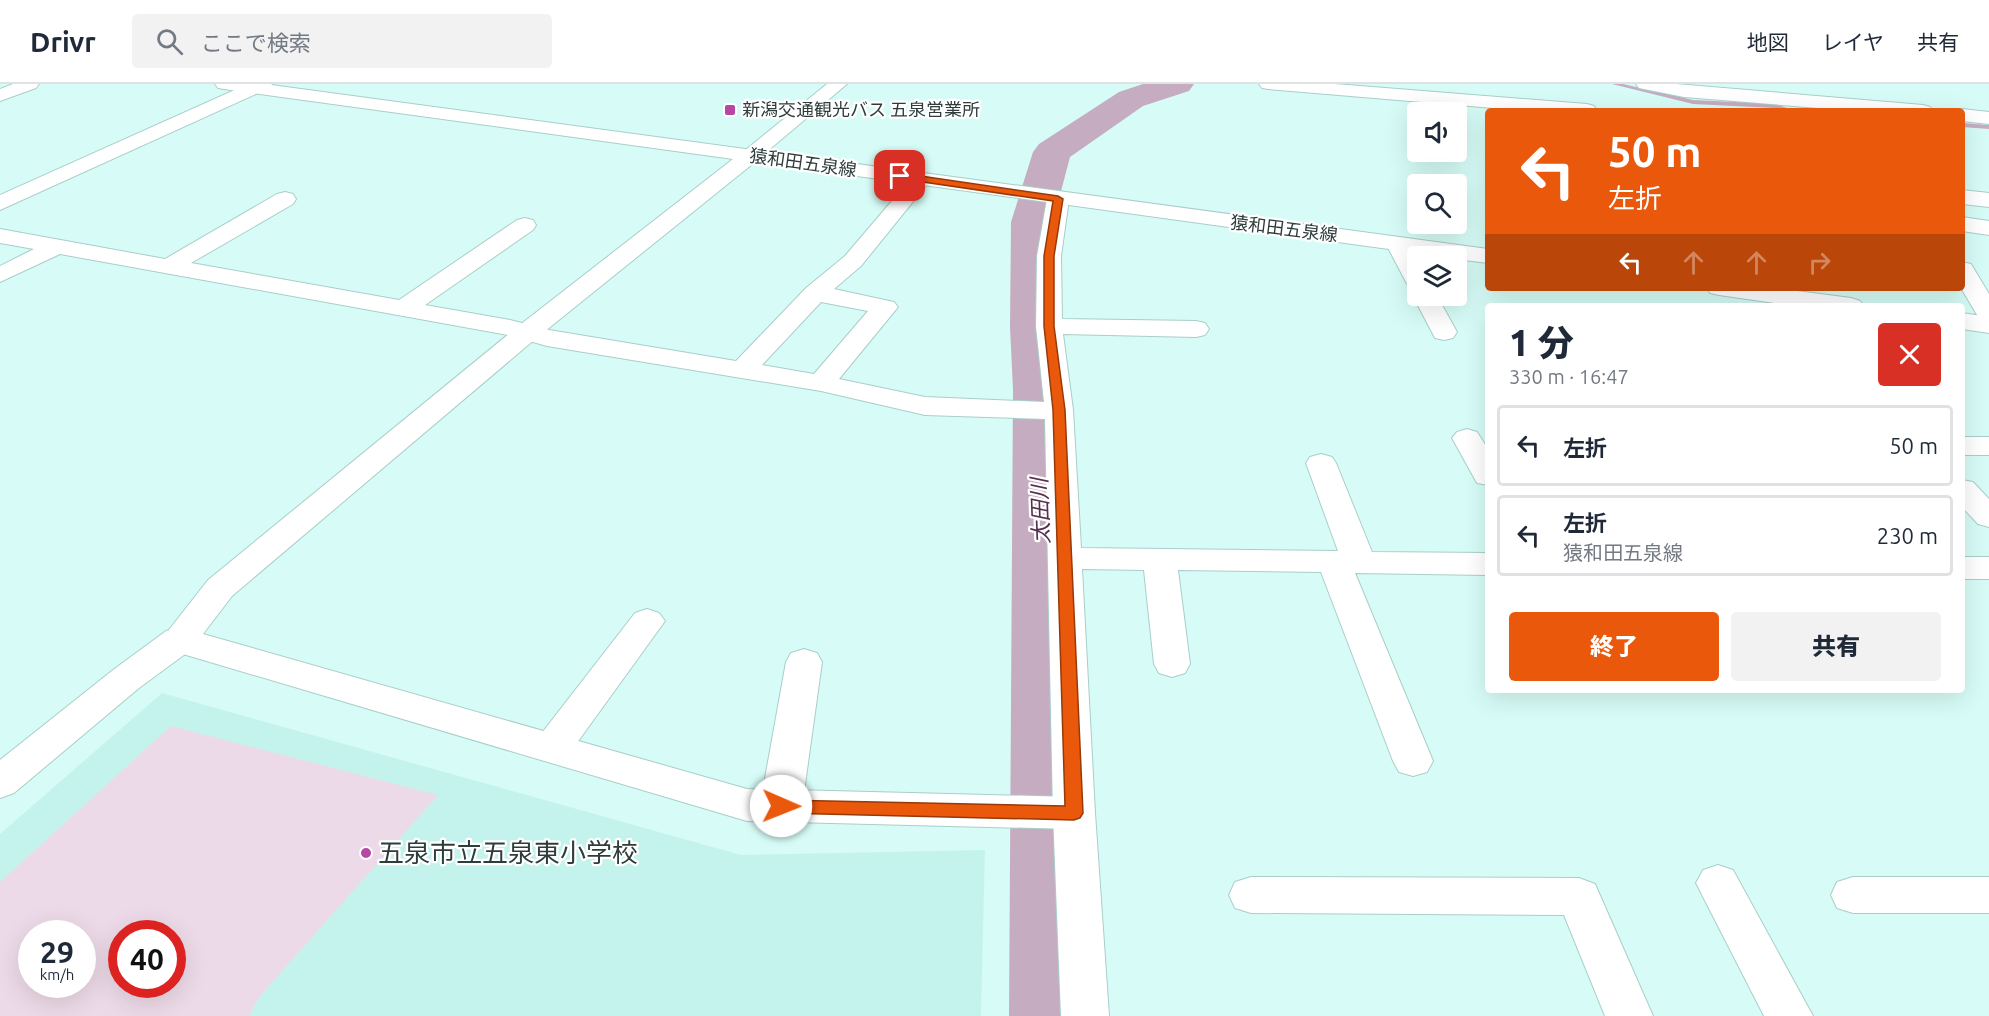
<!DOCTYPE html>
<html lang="ja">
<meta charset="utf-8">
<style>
:root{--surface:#fff;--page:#f2f2f3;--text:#1f2937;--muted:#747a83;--line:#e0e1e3;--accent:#ea580c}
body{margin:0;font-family:Ubuntu,"Noto Sans JP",sans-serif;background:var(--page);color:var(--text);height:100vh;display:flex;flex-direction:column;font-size:22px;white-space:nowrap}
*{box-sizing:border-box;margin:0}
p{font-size:20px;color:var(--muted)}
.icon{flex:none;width:33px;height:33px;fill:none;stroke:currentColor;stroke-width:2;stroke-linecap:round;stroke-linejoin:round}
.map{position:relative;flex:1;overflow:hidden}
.panel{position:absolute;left:1485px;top:219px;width:480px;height:390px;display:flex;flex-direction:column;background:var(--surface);border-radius:6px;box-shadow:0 6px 24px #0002}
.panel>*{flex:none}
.hud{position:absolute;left:1485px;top:24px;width:480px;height:183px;border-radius:6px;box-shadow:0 6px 24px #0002;background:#ea580c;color:#fff;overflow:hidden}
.fabs{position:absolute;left:1407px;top:18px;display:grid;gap:12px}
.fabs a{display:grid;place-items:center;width:60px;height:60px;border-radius:6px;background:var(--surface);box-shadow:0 6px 24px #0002;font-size:30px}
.speed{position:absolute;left:18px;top:836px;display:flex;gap:12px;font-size:30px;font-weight:700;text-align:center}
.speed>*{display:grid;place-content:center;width:78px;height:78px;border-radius:50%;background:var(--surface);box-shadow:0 6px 24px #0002;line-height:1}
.speed small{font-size:15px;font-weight:400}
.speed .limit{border:9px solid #d22;background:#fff;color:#111}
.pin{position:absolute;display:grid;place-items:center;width:51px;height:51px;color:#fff;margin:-26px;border-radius:12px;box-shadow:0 3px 9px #0006}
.me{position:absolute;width:66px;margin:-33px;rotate:91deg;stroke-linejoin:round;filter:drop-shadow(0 0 4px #0008)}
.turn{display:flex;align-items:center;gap:21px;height:126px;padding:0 24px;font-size:27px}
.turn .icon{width:78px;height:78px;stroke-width:2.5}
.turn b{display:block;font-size:42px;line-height:51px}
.lanes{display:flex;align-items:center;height:57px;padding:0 24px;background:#0003;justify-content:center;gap:30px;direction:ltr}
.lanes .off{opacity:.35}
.round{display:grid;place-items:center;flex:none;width:63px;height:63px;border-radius:6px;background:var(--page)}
.headline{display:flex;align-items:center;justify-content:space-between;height:102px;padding:0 24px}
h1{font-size:36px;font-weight:800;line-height:45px}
.action{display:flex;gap:12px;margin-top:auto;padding:12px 24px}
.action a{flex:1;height:69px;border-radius:6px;background:var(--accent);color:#fff;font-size:24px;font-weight:800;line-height:69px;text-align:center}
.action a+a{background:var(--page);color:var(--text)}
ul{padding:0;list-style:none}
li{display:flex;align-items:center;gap:18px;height:81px;margin:0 12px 9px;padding:0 12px;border:3px solid var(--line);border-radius:6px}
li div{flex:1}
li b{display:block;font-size:22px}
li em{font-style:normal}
header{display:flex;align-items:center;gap:36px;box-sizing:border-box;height:84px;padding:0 30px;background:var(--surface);border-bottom:2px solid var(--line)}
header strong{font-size:28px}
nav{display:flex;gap:33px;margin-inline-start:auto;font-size:21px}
.search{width:420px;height:54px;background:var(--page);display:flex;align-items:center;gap:15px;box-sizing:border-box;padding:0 21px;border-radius:6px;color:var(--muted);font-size:22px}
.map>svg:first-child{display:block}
.built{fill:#c4f3ed;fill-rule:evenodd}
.green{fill:#eddae8;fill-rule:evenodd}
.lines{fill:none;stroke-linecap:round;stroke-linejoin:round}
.stream{fill:#c6acc0;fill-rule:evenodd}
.river{fill:#c6acc0;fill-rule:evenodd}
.street-casing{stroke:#a9cec9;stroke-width:2}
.secondary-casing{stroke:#a9cec9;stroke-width:2}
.street{fill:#fff;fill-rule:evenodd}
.secondary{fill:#fff;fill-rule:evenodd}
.route{fill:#ea580c;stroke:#983908;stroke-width:1.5}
.poi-dot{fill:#b647a4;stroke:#fff;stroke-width:2}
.labels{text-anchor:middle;stroke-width:4.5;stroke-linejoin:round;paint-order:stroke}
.far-poi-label{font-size:18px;fill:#2e3d3b;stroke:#fff;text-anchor:start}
.far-street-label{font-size:18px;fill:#2e3d3b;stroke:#fff}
.water-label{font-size:22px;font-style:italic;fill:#552f4d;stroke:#fff}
.near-poi-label{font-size:26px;fill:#2e3d3b;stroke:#fff;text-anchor:start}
</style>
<header>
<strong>Drivr</strong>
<div class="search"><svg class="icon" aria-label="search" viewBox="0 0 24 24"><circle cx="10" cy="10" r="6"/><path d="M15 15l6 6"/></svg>ここで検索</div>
<nav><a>地図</a><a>レイヤ</a><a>共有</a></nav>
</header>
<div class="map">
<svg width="1989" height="932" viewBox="0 0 1989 932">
<rect width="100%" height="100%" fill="#d7fcf7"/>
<path class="built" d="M 162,609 L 741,771 L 985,766 L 981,932 L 0,932 L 0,750 ZM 32,849 L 82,849 L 82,900 L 32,900 ZM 122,849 L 172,849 L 172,900 L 122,900 Z"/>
<path class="green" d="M 171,642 L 438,711 L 260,912 L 249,932 L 0,932 L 0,798 ZM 32,849 L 82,849 L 82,900 L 32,900 ZM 122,849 L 172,849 L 172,900 L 122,900 Z"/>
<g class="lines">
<g class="stream">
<path d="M 1612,0 L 1623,0 L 1693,16 L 1775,20 L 1796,27 L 1786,27 L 1775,24 L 1693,20 Z"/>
<path d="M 1962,39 L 1989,41 L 1989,45 L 1962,43 Z"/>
</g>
<path class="river" d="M 1143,0 L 1194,0 L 1189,7 L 1143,22 L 1070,73 L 1053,138 L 1058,243 L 1065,306 L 1099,932 L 1009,932 L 1013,306 L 1010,243 L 1011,138 L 1033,68 L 1039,60 L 1119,8 Z"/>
<g class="street-casing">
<g id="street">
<path d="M 248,0 L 272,0 L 269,4 L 0,126 L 0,111 Z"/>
<path d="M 827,0 L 847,0 L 757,76 L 743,76 L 740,72 L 743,68 Z"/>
<path d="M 1259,0 L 1335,0 L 1587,20 L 1594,22 L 1596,26 L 1530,27 L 1268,5 L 1262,4 Z"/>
<path d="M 1636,0 L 1676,0 L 1923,21 L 1930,23 L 1933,27 L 1855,27 L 1684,13 L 1639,4 Z"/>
<path d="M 1962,25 L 1989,28 L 1989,40 L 1962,37 L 1962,27 L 1955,27 Z"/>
<path d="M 921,89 L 928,91 L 932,95 L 928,99 L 861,182 L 834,205 L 894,218 L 898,223 L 839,295 L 925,313 L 1044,318 L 1036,242 L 1037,172 L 1047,115 L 1050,110 L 1058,108 L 1066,110 L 1069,115 L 1061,172 L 1062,235 L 1196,237 L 1205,239 L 1209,245 L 1205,251 L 1196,253 L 1063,250 L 1073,326 L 1081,464 L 1338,467 L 1306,379 L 1310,373 L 1321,370 L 1332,373 L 1336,379 L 1372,468 L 1488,469 L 1488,491 L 1355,489 L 1433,677 L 1427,688 L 1413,692 L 1399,688 L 1393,677 L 1321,488 L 1178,486 L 1190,580 L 1185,589 L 1172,593 L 1159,589 L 1154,580 L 1144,486 L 1082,485 L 1095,729 L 1109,932 L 1061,932 L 1053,729 L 1045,335 L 925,331 L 821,307 L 547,262 L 508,251 L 60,170 L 0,198 L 0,182 L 34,165 L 0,159 L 0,145 L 165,175 L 277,110 L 285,108 L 293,110 L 296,115 L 293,120 L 191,179 L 399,216 L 517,136 L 525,134 L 533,136 L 536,141 L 533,146 L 425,221 L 510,236 L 549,246 L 736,277 L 806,204 L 845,172 L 914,91 ZM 821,218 L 868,227 L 814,290 L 762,281 Z"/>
<path d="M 1962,106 L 1989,109 L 1989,123 L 1962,120 Z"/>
<path d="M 1962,133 L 1989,137 L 1989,151 L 1962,147 Z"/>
<path d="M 1398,153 L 1406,155 L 1418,175 L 1418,205 L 1409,203 L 1406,198 L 1386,160 L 1390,155 Z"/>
<path d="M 1962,178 L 1971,180 L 1989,210 L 1989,239 L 1980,236 L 1961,204 Z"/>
<path d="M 1418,206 L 1418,212 L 1437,212 L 1457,248 L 1453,254 L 1444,256 L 1435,254 L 1413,212 Z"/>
<path d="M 1467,345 L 1477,348 L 1488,365 L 1488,401 L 1477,399 L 1452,354 L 1457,348 Z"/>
<rect x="1962" y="353" width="27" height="18"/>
<path d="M 1962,396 L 1973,398 L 1989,415 L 1989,443 L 1978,440 L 1962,423 Z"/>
<rect x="1962" y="473" width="27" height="22"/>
<path d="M 647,525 L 659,529 L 665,537 L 566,674 L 552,679 L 538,674 L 532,664 L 538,654 L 635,529 Z"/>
<path d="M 179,544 L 192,547 L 197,556 L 192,565 L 139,604 L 14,709 L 0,714 L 0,676 L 113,586 L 166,547 Z"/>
<path d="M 804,565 L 817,569 L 822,578 L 802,722 L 796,733 L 781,738 L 766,733 L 760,722 L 786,578 L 791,569 Z"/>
<path d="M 1718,781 L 1733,786 L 1813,932 L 1764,932 L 1696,799 L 1703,786 Z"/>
<path d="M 1251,793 L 1579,794 L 1595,800 L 1653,932 L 1605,932 L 1564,831 L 1251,829 L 1235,824 L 1229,811 L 1235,798 Z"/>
<path d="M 1853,793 L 1989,793 L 1989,829 L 1853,829 L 1837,824 L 1831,811 L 1837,798 Z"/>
</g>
</g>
<g class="secondary-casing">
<g id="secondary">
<path d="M 13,0 L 39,0 L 36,4 L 0,17 L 0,5 Z"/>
<path d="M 215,0 L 264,0 L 1488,165 L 1488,179 L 1456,175 L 1456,172 L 1440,172 L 755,78 L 534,256 L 232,512 L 203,550 L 747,705 L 1074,713 L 1089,717 L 1095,729 L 1089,741 L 1074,745 L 747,737 L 166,565 L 161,556 L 208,496 L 516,244 L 733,75 L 224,5 L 218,4 Z"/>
<path d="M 1707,204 L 1774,204 L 1851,214 L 1860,217 L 1864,222 L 1796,222 L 1719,211 L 1710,209 Z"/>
<path d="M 1962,229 L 1989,233 L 1989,249 L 1962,245 Z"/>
</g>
</g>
<use href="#street" class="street"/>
<use href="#secondary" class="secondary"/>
</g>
<path class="route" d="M 900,89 L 1058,112 L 1063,115 L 1054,172 L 1054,242 L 1065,326 L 1083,729 L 1080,734 L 1074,736 L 781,729 L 775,727 L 772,722 L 775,718 L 781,716 L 1065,722 L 1053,326 L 1044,242 L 1044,172 L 1053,117 L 896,94 L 895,92 Z"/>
<g class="poi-dot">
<rect x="724" y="20" width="12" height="12" rx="3"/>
<circle cx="366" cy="769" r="6"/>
</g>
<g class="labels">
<g class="far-poi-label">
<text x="742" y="32">新潟交通観光バス 五泉営業所</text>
</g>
<g class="far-street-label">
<text transform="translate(803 79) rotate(8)" y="6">猿和田五泉線</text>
<text transform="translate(1284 145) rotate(7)" y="6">猿和田五泉線</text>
</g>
<g class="water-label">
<text transform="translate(1040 427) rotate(-92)" y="8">太田川</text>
</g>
<g class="near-poi-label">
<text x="378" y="778">五泉市立五泉東小学校</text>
</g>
</g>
</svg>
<div class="fabs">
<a><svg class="icon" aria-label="sound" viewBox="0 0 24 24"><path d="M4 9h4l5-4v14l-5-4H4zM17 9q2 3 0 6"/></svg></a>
<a><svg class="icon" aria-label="search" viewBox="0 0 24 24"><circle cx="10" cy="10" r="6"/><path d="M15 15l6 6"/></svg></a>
<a><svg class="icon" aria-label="layers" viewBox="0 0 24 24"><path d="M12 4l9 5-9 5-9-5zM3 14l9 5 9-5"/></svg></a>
</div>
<div class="speed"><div>29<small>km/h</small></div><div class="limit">40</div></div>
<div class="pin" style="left:900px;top:92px;background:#d93025"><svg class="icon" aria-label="arrive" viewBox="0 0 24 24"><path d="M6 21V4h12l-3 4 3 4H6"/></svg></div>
<svg class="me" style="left:781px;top:722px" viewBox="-20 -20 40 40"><circle r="19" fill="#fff"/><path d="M0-13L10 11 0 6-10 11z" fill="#ea580c"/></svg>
<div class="hud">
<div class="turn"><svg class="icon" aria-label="left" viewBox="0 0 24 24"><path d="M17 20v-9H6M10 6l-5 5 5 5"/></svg><div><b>50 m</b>左折</div></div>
<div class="lanes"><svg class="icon" aria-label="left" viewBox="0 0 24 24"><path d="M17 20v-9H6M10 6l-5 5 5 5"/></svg><svg class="icon off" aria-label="ahead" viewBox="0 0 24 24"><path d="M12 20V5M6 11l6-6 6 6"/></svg><svg class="icon off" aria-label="ahead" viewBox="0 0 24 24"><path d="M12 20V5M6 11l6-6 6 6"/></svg><svg class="icon off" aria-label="right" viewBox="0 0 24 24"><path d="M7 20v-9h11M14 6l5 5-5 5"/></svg></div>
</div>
<section class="panel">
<div class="headline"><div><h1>1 分</h1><p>330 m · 16:47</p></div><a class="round" style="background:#d93025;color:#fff"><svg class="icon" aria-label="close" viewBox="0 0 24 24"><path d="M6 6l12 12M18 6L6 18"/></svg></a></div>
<ul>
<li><svg class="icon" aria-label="left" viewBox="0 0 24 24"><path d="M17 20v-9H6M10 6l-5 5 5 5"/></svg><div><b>左折</b></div><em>50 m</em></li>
<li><svg class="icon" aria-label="left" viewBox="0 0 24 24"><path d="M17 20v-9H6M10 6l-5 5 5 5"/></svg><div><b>左折</b><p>猿和田五泉線</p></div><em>230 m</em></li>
</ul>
<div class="action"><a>終了</a><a>共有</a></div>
</section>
</div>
